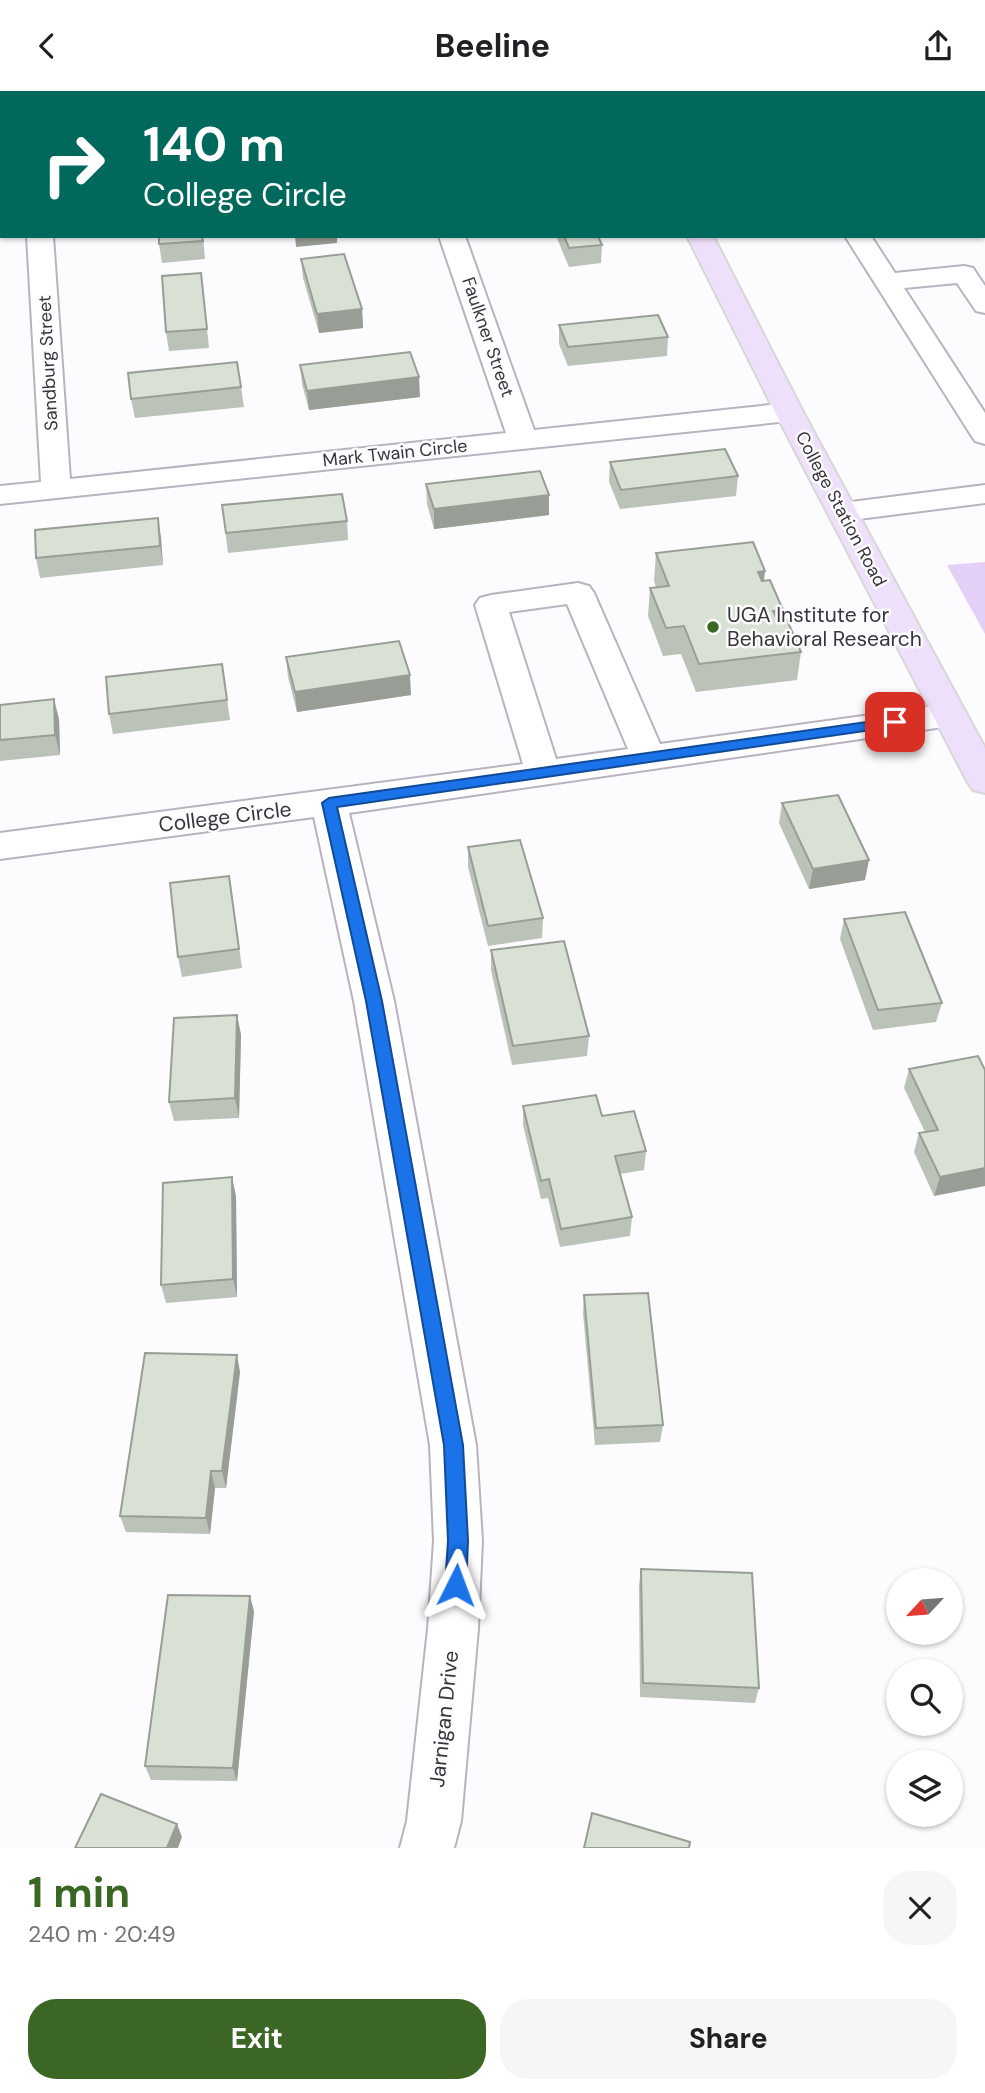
<!DOCTYPE html>
<meta charset="utf-8">
<style>
:root{--surface:#fff;--page:#f6f6f6;--text:#202124;--muted:#757577;--accent:#3b6624}
body{margin:0;font-family:"DM Sans",sans-serif;background:var(--page);color:var(--text);height:100vh;display:flex;flex-direction:column;font-size:26px;white-space:nowrap}
*{box-sizing:border-box;margin:0}
p{font-size:23px;color:var(--muted)}
.icon{flex:none;width:38px;height:38px;fill:none;stroke:currentColor;stroke-width:2;stroke-linecap:round;stroke-linejoin:round}
.map{position:relative;height:1757px;overflow:hidden}
.side{display:flex;flex-direction:column;background:var(--surface);flex:1}
.side>*{flex:none}
.hud{position:absolute;left:0px;top:0px;width:985px;height:147px;box-shadow:0 2px 5px #0004;background:#00695c;color:#fff;overflow:hidden}
.needle{width:46px;rotate:244deg}
.controls{position:absolute;left:886px;top:1477px;display:grid;gap:14px}
.controls a{display:grid;place-items:center;width:77px;height:77px;border-radius:50%;background:var(--surface);box-shadow:0 2px 5px #0004;font-size:35px}
.pin{position:absolute;display:grid;place-items:center;width:60px;height:60px;color:#fff;margin:-30px;border-radius:14px;box-shadow:0 4px 10px #0006}
.me{position:absolute;width:77px;margin:-38px;rotate:3deg;stroke-linejoin:round;filter:drop-shadow(0 0 5px #0008)}
.turn{display:flex;align-items:center;gap:24px;height:147px;padding:0 28px;font-size:32px}
.turn .icon{width:91px;height:91px;stroke-width:2.5}
.turn b{display:block;font-size:49px;line-height:60px}
.round{display:grid;place-items:center;flex:none;width:74px;height:74px;border-radius:28px;background:var(--page)}
.overview{display:flex;align-items:center;justify-content:space-between;height:119px;padding:0 28px}
h1{font-size:42px;font-weight:700;line-height:52px;color:var(--accent)}
.button{display:flex;gap:14px;margin-top:auto;padding:14px 28px}
.button a{flex:1;height:80px;border-radius:28px;background:var(--accent);color:#fff;font-size:28px;font-weight:700;line-height:80px;text-align:center}
.button a+a{background:var(--page);color:var(--text)}
header{display:flex;justify-content:space-between;align-items:center;height:91px;padding:0 28px;background:var(--surface);font-size:32px;font-weight:700}
.map>svg:first-child{display:block}
.green{fill:#e4d0f6}
.lines{fill:none;stroke-linecap:round;stroke-linejoin:round}
.minor-casing{stroke:#b9b3bf;stroke-width:4}
.major-casing{stroke:#d7d7d8;stroke-width:4}
.minor{fill:#fff;fill-rule:evenodd}
.major{fill:#eee0fa;fill-rule:evenodd}
.wall{fill:#bbc2b7}
.shaded-wall{fill:#989e95}
.building{fill:#d9e1d5;stroke:#989e95;stroke-width:2}
.route{fill:#1a73e8;stroke:#114b97;stroke-width:2}
.poi-dot{fill:#3b6624;stroke:#fcfbfd;stroke-width:2.5}
.labels{text-anchor:middle;stroke-width:5;stroke-linejoin:round;paint-order:stroke}
.far-street-label{font-size:18px;fill:#38353a;stroke:#fcfbfd}
.poi-label{font-size:21px;fill:#38353a;stroke:#fcfbfd;text-anchor:start}
.street-label{font-size:21px;fill:#38353a;stroke:#fcfbfd}
</style>
<header><svg class="icon" aria-label="back" viewBox="0 0 24 24"><path d="M15 5l-7 7 7 7"/></svg>Beeline<svg class="icon" aria-label="share" viewBox="0 0 24 24"><path d="M12 15V3M7 8l5-5 5 5M5 13v7h14v-7"/></svg></header>
<div class="map">
<svg width="985" height="1757" viewBox="0 0 985 1757">
<rect width="100%" height="100%" fill="#fcfbfd"/>
<path class="green" d="M 985,471 L 985,543 L 947,474 Z"/>
<g class="lines">
<g class="minor-casing">
<g id="minor">
<path d="M 290,0 L 320,0 L 289,2 Z"/>
<rect x="390" y="0" width="22" height="2"/>
<path d="M 754,0 L 776,0 L 777,2 L 754,2 Z"/>
<path d="M 921,0 L 943,0 L 944,2 L 921,2 Z"/>
<rect x="984" y="59" width="1" height="16"/>
<path d="M 27,145 L 53,145 L 70,388 L 506,342 L 439,145 L 465,145 L 534,339 L 789,312 L 799,315 L 803,321 L 799,327 L 789,330 L 0,413 L 0,395 L 41,391 Z"/>
<path d="M 845,145 L 871,145 L 895,182 L 964,175 L 973,177 L 985,195 L 985,222 L 976,220 L 957,192 L 904,197 L 985,322 L 985,353 L 975,350 L 971,344 Z"/>
<path d="M 985,394 L 985,412 L 843,430 L 832,427 L 828,421 L 832,415 L 843,412 Z"/>
<path d="M 578,492 L 589,495 L 594,502 L 660,653 L 950,613 L 962,616 L 967,624 L 962,632 L 950,635 L 349,722 L 394,910 L 476,1354 L 482,1450 L 478,1538 L 461,1730 L 454,1757 L 400,1757 L 407,1730 L 428,1538 L 434,1450 L 430,1354 L 354,910 L 314,726 L 0,768 L 0,742 L 523,673 L 475,514 L 480,507 L 491,504 ZM 567,513 L 628,658 L 556,668 L 509,521 Z"/>
</g>
</g>
<g class="major-casing">
<g id="major">
<path d="M 612,0 L 634,0 L 635,2 L 612,2 Z"/>
<path d="M 687,145 L 713,145 L 803,321 L 985,657 L 985,702 L 973,699 L 967,690 L 775,321 Z"/>
</g>
</g>
<use href="#minor" class="minor"/>
<use href="#major" class="major"/>
</g>
<g class="wall">
<path d="M 203,145 L 205,168 L 162,172 L 159,153 Z"/>
<path d="M 556,145 L 598,145 L 602,154 L 601,172 L 569,176 Z"/>
<path d="M 301,168 L 362,218 L 363,237 L 319,242 L 303,187 Z"/>
<path d="M 201,182 L 209,257 L 169,260 L 166,241 Z"/>
<path d="M 559,234 L 668,246 L 667,265 L 568,275 L 559,253 Z"/>
<path d="M 300,274 L 420,306 L 309,319 L 302,293 Z"/>
<path d="M 241,296 L 244,316 L 135,327 L 131,308 Z"/>
<path d="M 610,371 L 738,385 L 736,405 L 620,418 L 609,391 Z"/>
<path d="M 426,393 L 549,424 L 434,438 L 427,413 Z"/>
<path d="M 222,414 L 347,430 L 348,449 L 228,462 Z"/>
<path d="M 158,427 L 163,474 L 40,487 L 36,467 Z"/>
<path d="M 656,462 L 764,490 L 783,519 L 782,530 L 801,561 L 797,589 L 696,601 L 681,563 L 663,565 L 648,525 L 650,497 L 656,496 L 654,490 Z"/>
<path d="M 286,566 L 411,604 L 297,621 L 288,586 Z"/>
<path d="M 222,573 L 230,629 L 113,643 L 109,623 Z"/>
<path d="M 0,614 L 59,628 L 60,664 L 0,670 Z"/>
<path d="M 782,712 L 865,789 L 809,798 L 779,732 Z"/>
<path d="M 468,756 L 543,827 L 542,847 L 488,855 L 468,776 Z"/>
<path d="M 229,785 L 242,877 L 182,886 L 178,866 Z"/>
<path d="M 844,828 L 942,912 L 936,931 L 873,939 L 840,848 Z"/>
<path d="M 491,859 L 589,945 L 587,965 L 512,974 L 491,879 Z"/>
<path d="M 237,924 L 241,944 L 239,1027 L 174,1030 L 169,1011 Z"/>
<path d="M 909,978 L 985,979 L 934,1105 L 914,1061 L 919,1042 L 925,1041 L 904,997 Z"/>
<path d="M 523,1015 L 602,1025 L 646,1060 L 644,1079 L 620,1083 L 632,1126 L 630,1145 L 560,1156 L 548,1107 L 541,1108 L 523,1034 Z"/>
<path d="M 236,1105 L 237,1206 L 166,1212 L 161,1194 Z"/>
<path d="M 584,1204 L 663,1334 L 660,1351 L 595,1354 L 583,1222 Z"/>
<path d="M 240,1281 L 226,1397 L 215,1397 L 210,1443 L 126,1441 L 120,1425 Z"/>
<path d="M 641,1478 L 759,1597 L 755,1612 L 640,1606 L 639,1494 Z"/>
<path d="M 254,1520 L 237,1690 L 151,1689 L 145,1675 Z"/>
</g>
<g class="shaded-wall">
<path d="M 0,0 L 94,0 L 94,1 L 2,2 L 2,10 Z"/>
<path d="M 295,145 L 337,145 L 337,152 L 296,156 Z"/>
<path d="M 362,218 L 363,237 L 319,242 L 317,223 Z"/>
<path d="M 419,286 L 420,306 L 309,319 L 307,300 Z"/>
<path d="M 549,404 L 549,424 L 434,438 L 434,418 Z"/>
<path d="M 158,427 L 161,446 L 163,474 L 160,455 Z"/>
<path d="M 765,480 L 762,508 L 758,481 Z"/>
<path d="M 410,584 L 411,604 L 297,621 L 295,601 Z"/>
<path d="M 54,608 L 59,628 L 60,664 L 55,644 Z"/>
<path d="M 869,769 L 865,789 L 809,798 L 813,778 Z"/>
<path d="M 237,924 L 241,944 L 239,1027 L 235,1007 Z"/>
<path d="M 985,1077 L 985,1095 L 934,1105 L 940,1086 Z"/>
<path d="M 232,1086 L 236,1105 L 237,1206 L 233,1188 Z"/>
<path d="M 237,1264 L 240,1281 L 226,1397 L 222,1380 Z"/>
<path d="M 211,1380 L 215,1397 L 210,1443 L 206,1427 Z"/>
<path d="M 250,1505 L 254,1520 L 237,1690 L 233,1677 Z"/>
<path d="M 177,1733 L 182,1746 L 178,1757 L 167,1757 Z"/>
</g>
<g class="building">
<path d="M 159,145 L 202,145 L 203,150 L 159,153 Z"/>
<path d="M 564,145 L 598,145 L 602,154 L 569,157 Z"/>
<path d="M 344,163 L 362,218 L 317,223 L 301,168 Z"/>
<path d="M 201,182 L 207,238 L 166,241 L 162,185 Z"/>
<path d="M 658,224 L 668,246 L 568,256 L 559,234 Z"/>
<path d="M 410,261 L 419,286 L 307,300 L 300,274 Z"/>
<path d="M 237,271 L 241,296 L 131,308 L 128,282 Z"/>
<path d="M 725,358 L 738,385 L 621,399 L 610,371 Z"/>
<path d="M 540,380 L 549,404 L 434,418 L 426,393 Z"/>
<path d="M 342,403 L 347,430 L 226,442 L 222,414 Z"/>
<path d="M 158,427 L 160,455 L 36,467 L 35,439 Z"/>
<path d="M 753,451 L 765,480 L 758,481 L 762,490 L 770,489 L 783,519 L 773,520 L 778,530 L 787,529 L 801,561 L 699,573 L 684,535 L 666,537 L 650,497 L 669,495 L 656,462 Z"/>
<path d="M 399,550 L 410,584 L 295,601 L 286,566 Z"/>
<path d="M 222,573 L 227,609 L 109,623 L 106,586 Z"/>
<path d="M 54,608 L 55,644 L 0,649 L 0,614 Z"/>
<path d="M 838,704 L 869,769 L 813,778 L 782,712 Z"/>
<path d="M 520,749 L 543,827 L 488,835 L 468,756 Z"/>
<path d="M 229,785 L 239,858 L 178,866 L 170,792 Z"/>
<path d="M 905,821 L 942,912 L 878,919 L 844,828 Z"/>
<path d="M 564,850 L 589,945 L 513,955 L 491,859 Z"/>
<path d="M 237,924 L 235,1007 L 169,1011 L 174,927 Z"/>
<path d="M 978,965 L 985,979 L 985,1077 L 940,1086 L 919,1042 L 938,1039 L 909,978 Z"/>
<path d="M 596,1004 L 602,1025 L 634,1020 L 646,1060 L 615,1065 L 632,1126 L 561,1138 L 549,1088 L 541,1090 L 523,1015 Z"/>
<path d="M 232,1086 L 233,1188 L 161,1194 L 163,1092 Z"/>
<path d="M 648,1202 L 663,1334 L 596,1337 L 584,1204 Z"/>
<path d="M 145,1262 L 237,1264 L 222,1380 L 211,1380 L 206,1427 L 120,1425 Z"/>
<path d="M 641,1478 L 752,1482 L 759,1597 L 643,1592 Z"/>
<path d="M 168,1504 L 250,1505 L 233,1677 L 145,1675 Z"/>
<path d="M 101,1703 L 177,1733 L 167,1757 L 75,1757 Z"/>
<path d="M 592,1722 L 690,1751 L 689,1757 L 584,1757 Z"/>
</g>
<path class="route" d="M 895,627 L 900,628 L 900,635 L 337,716 L 382,910 L 463,1354 L 468,1450 L 466,1494 L 463,1501 L 456,1504 L 448,1501 L 445,1494 L 448,1450 L 444,1354 L 366,910 L 322,712 L 329,707 Z"/>
<circle class="poi-dot" cx="713" cy="536" r="7"/>
<g class="labels">
<g class="far-street-label">
<text transform="translate(488 246) rotate(71)" y="6">Faulkner Street</text>
<text transform="translate(48 272) rotate(-93)" y="6">Sandburg Street</text>
<text transform="translate(395 362) rotate(-6)" y="6">Mark Twain Circle</text>
<text transform="translate(841 418) rotate(62)" y="6">College Station Road</text>
</g>
<g class="poi-label">
<text x="727" y="531">UGA Institute for<tspan x="727" dy="24">Behavioral Research</tspan></text>
</g>
<g class="street-label">
<text transform="translate(225 726) rotate(-7)" y="7">College Circle</text>
<text transform="translate(444 1628) rotate(-84)" y="7">Jarnigan Drive</text>
</g>
</g>
</svg>
<div class="controls">
<a><svg class="needle" viewBox="-14 -14 28 28"><path d="M0-13l5 13h-10z" fill="#e53935"/><path d="M0 13l5-13h-10z" fill="#757577"/></svg></a>
<a><svg class="icon" aria-label="search" viewBox="0 0 24 24"><circle cx="10" cy="10" r="6"/><path d="M15 15l6 6"/></svg></a>
<a><svg class="icon" aria-label="layers" viewBox="0 0 24 24"><path d="M12 4l9 5-9 5-9-5zM3 14l9 5 9-5"/></svg></a>
</div>
<div class="pin" style="left:895px;top:631px;background:#d93025"><svg class="icon" aria-label="arrive" viewBox="0 0 24 24"><path d="M6 21V4h12l-3 4 3 4H6"/></svg></div>
<svg class="me" style="left:456px;top:1494px" viewBox="-20 -20 40 40"><path d="M0-17L14 15 0 8-14 15z" fill="#1a73e8" stroke="#fff" stroke-width="4"/></svg>
<div class="hud">
<div class="turn"><svg class="icon" aria-label="right" viewBox="0 0 24 24"><path d="M7 20v-9h11M14 6l5 5-5 5"/></svg><div><b>140 m</b>College Circle</div></div>
</div>
</div>
<section class="side">
<div class="overview"><div><h1>1 min</h1><p>240 m · 20:49</p></div><a class="round"><svg class="icon" aria-label="close" viewBox="0 0 24 24"><path d="M6 6l12 12M18 6L6 18"/></svg></a></div>
<div class="button"><a>Exit</a><a>Share</a></div>
</section>
